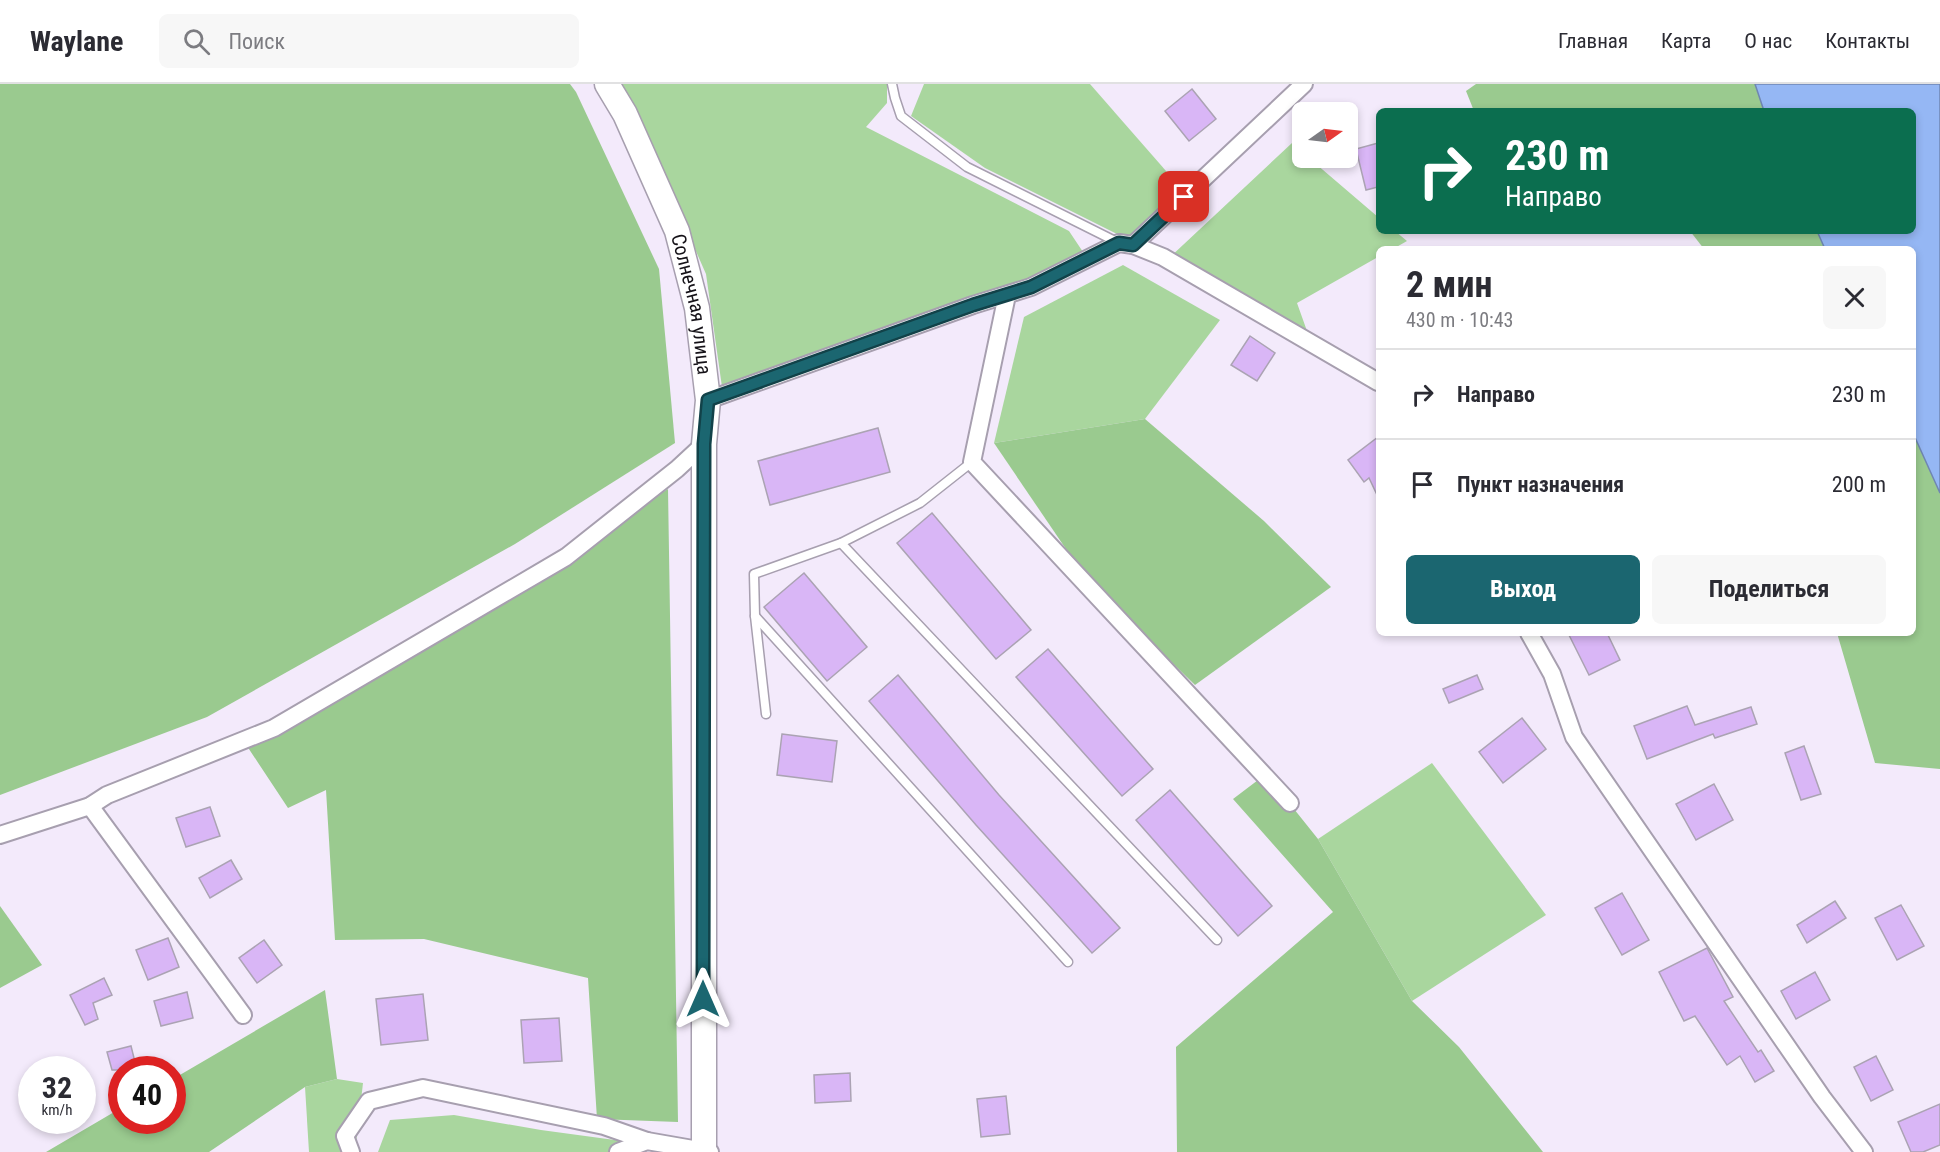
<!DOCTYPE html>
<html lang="ru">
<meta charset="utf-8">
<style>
:root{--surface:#fff;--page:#f7f7f7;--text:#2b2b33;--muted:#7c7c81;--line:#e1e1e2;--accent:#1b6670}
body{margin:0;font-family:"Roboto Condensed",sans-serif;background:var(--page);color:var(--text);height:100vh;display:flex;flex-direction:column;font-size:22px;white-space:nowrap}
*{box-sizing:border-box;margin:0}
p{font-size:20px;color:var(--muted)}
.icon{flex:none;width:33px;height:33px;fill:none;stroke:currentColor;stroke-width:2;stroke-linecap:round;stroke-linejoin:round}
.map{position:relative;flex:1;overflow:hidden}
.details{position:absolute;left:1376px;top:162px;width:540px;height:390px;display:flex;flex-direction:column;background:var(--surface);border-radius:9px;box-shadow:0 3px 9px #0003}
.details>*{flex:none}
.hud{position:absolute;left:1376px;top:24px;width:540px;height:126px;border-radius:9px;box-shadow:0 3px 9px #0003;background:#0b6e4f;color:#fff;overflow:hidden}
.needle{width:39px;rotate:76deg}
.tools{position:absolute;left:1292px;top:18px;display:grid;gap:12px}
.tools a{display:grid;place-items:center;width:66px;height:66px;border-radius:9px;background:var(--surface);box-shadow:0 3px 9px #0003;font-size:30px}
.speed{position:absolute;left:18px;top:972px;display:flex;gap:12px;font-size:30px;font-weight:700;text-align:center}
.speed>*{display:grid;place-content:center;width:78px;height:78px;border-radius:50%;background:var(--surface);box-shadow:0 3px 9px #0003;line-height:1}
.speed small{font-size:15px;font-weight:400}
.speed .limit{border:9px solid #d22;background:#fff;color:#111}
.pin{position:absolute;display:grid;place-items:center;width:51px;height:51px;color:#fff;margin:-26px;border-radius:12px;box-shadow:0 3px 9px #0006}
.me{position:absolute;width:66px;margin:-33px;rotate:0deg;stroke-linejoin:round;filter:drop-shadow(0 0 4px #0008)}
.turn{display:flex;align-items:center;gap:21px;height:126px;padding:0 30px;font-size:27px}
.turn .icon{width:78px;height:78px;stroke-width:2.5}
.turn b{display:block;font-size:42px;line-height:51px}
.round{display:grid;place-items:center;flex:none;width:63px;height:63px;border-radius:9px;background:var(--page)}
.head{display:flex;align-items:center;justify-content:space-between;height:102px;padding:0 30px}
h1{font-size:36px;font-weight:700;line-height:45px}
.action{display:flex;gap:12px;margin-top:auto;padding:12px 30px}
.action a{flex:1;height:69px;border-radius:9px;background:var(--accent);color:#fff;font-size:24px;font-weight:700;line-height:69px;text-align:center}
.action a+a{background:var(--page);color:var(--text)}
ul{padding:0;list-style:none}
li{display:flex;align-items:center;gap:18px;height:90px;padding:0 30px;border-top:2px solid var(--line)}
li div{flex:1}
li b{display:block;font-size:22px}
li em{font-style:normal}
header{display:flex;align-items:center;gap:36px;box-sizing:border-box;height:84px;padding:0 30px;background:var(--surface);border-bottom:2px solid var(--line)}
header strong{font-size:28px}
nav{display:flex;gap:33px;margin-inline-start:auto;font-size:21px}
.search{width:420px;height:54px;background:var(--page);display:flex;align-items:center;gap:15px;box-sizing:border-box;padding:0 21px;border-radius:9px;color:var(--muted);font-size:22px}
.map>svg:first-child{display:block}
.green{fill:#a9d69e}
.forest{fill:#9aca8f}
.water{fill:#95b7f4;stroke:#6f86b2;stroke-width:1.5}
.building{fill:#d9b6f6;stroke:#aba3b3;stroke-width:1.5}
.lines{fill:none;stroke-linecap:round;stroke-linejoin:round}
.lane-casing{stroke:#a79faf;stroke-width:11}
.street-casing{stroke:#a79faf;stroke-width:20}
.secondary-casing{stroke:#a79faf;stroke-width:27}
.lane{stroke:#fff;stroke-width:8}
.street{stroke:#fff;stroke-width:16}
.secondary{stroke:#fff;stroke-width:24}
.route-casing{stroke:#124249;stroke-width:15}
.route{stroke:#1b6670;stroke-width:10}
.labels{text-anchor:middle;stroke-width:4.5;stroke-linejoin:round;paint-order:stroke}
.street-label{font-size:20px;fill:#151218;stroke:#fcfafe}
</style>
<header>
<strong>Waylane</strong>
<div class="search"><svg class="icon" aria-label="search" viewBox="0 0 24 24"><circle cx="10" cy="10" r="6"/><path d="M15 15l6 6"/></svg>Поиск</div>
<nav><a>Главная</a><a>Карта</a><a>О нас</a><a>Контакты</a></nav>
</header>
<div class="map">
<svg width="1940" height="1068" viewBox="0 0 1940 1068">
<rect width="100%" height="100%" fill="#f3eafb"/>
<g class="green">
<path d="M 618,0 L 887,0 L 887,19 L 866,43 L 1069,147 L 1083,168 L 1005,207 L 722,303 L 706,190 L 639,38 Z"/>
<path d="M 924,0 L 1090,0 L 1187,111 L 1135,159 L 985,84 L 911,32 Z"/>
<path d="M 1292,59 L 1302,67 L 1302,74 L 1309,74 L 1378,133 L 1378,147 L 1395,147 L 1407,157 L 1393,165 L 1378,165 L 1378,173 L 1297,219 L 1307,247 L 1168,175 Z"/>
<path d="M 1123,181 L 1220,236 L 1145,335 L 994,359 L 1024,233 Z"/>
<path d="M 1432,679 L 1546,831 L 1412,917 L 1318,755 Z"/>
<path d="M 337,995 L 363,999 L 355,1068 L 309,1068 L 305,1003 Z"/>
<path d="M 454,1031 L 541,1046 L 659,1062 L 638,1068 L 378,1068 L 390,1036 Z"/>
</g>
<g class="forest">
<path d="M 0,0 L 570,0 L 576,8 L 659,185 L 675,359 L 515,460 L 207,633 L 0,711 Z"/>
<path d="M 1476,0 L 1755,0 L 1764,27 L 1474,27 L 1466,7 Z"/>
<path d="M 1690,147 L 1817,147 L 1825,165 L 1704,165 Z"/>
<path d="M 1145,335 L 1264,437 L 1331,503 L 1195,601 L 1087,496 L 994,359 Z"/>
<path d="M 1913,349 L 1940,409 L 1940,685 L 1875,679 L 1837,549 L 1912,549 Z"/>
<path d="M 668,405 L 678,1038 L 597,1035 L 588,894 L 424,855 L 335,856 L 326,706 L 288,724 L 245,659 Z"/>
<path d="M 1266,690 L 1318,755 L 1412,917 L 1459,963 L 1543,1068 L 1177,1068 L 1176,963 L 1333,828 L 1233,715 Z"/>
<path d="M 0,822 L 42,881 L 0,904 Z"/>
<path d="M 325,906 L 337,995 L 305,1003 L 209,1068 L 46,1068 L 121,1024 L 122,1036 L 172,1036 L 173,995 Z"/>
</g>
<path class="water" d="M 1755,0 L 1940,0 L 1940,409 L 1913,349 L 1912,165 L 1825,165 L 1817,147 L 1912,147 L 1912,27 L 1764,27 Z"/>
<g class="building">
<path d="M 1192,5 L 1216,35 L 1189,57 L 1165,27 Z"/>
<path d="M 1378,59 L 1378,103 L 1366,106 L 1356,65 Z"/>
<path d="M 1250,252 L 1275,269 L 1257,297 L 1231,281 Z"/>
<path d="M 878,344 L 890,388 L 770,421 L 758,377 Z"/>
<path d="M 1378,353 L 1378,413 L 1369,394 L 1364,398 L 1348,376 Z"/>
<path d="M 932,429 L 1031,546 L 996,575 L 897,459 Z"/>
<path d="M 804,489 L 867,563 L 827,597 L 764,523 Z"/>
<path d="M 1568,549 L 1607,549 L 1620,576 L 1589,591 Z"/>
<path d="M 1048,565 L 1153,685 L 1122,712 L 1016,593 Z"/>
<path d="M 898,591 L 999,711 L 1120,844 L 1092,869 L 976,741 L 869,617 Z"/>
<path d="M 1477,591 L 1483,605 L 1449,619 L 1443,605 Z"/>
<path d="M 1687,622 L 1695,641 L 1751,623 L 1757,640 L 1715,654 L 1713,650 L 1647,675 L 1634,642 Z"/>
<path d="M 1522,634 L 1546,665 L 1503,699 L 1479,668 Z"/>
<path d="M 782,650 L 837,657 L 832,698 L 777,691 Z"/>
<path d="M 1804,662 L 1821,710 L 1801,716 L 1785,669 Z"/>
<path d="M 1714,700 L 1733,736 L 1696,756 L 1676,720 Z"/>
<path d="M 1170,706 L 1272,822 L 1238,852 L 1136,736 Z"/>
<path d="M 210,723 L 220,752 L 186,763 L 176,734 Z"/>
<path d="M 231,776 L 242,795 L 210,814 L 199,794 Z"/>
<path d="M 1622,809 L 1649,856 L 1622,871 L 1595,824 Z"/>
<path d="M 1835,817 L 1846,834 L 1807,859 L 1797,841 Z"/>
<path d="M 1901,821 L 1924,862 L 1897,876 L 1875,834 Z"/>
<path d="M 168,854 L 179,883 L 148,896 L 136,866 Z"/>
<path d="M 264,856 L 282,881 L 257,899 L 239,874 Z"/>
<path d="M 1707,864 L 1733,913 L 1724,917 L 1758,968 L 1761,966 L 1774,987 L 1755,998 L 1740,972 L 1727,981 L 1695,932 L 1684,937 L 1659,888 Z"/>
<path d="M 1815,888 L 1830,916 L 1796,935 L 1781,907 Z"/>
<path d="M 104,894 L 112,911 L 93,919 L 98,935 L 85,941 L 70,911 Z"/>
<path d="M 187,908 L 193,934 L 161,942 L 154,917 Z"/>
<path d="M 423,910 L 428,956 L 381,961 L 376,915 Z"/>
<path d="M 559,934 L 562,977 L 524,979 L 521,936 Z"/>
<path d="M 131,962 L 137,986 L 112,986 L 107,968 Z"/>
<path d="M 1876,972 L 1893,1006 L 1871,1017 L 1854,983 Z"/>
<path d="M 850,989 L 851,1017 L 815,1019 L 814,991 Z"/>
<path d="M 1006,1012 L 1010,1050 L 981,1053 L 977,1015 Z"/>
<path d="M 1940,1020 L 1940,1061 L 1923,1068 L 1911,1068 L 1898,1038 Z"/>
</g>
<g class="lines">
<g class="lane-casing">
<g id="lane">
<path d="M 892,0 L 895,14 L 901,32 L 967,83 L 1119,159"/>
<path d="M 972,378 L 920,419 L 841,459 L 1217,856"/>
<path d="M 755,532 L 1068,878"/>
<path d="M 766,630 L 755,532 L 754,490 L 841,459"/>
</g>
</g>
<g class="street-casing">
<g id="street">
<path d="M 1133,161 L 1304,0"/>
<path d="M 1007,211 L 972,378 L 1290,719"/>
<path d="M 708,316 L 973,221 L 1031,203 L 1119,159 L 1133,161 L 1163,173 L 1378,298"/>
<path d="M 1529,549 L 1552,590 L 1574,653 L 1822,1013 L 1864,1068"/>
<path d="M 90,722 L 243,931"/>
<path d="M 0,751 L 90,722 L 107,711 L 274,644 L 566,473 L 677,385 L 704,360"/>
<path d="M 351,1068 L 345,1052 L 369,1017 L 423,1004 L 604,1042 L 647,1057"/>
<path d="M 618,1068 L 647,1057 L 710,1068"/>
</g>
</g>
<g class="secondary-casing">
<g id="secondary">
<path id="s1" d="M 607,0 L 625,30 L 677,147 L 697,224 L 708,316 L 704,360 L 704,1068"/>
</g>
</g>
<use href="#lane" class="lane"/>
<use href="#street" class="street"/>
<use href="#secondary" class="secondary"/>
</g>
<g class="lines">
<g class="route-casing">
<path id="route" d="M 703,915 L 704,360 L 708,316 L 973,221 L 1031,203 L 1119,159 L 1133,161 L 1184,113"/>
</g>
<use href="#route" class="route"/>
</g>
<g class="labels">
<g class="street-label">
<text dy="7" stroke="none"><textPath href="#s1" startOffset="238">Солнечная улица</textPath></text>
</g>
</g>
</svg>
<div class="tools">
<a><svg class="needle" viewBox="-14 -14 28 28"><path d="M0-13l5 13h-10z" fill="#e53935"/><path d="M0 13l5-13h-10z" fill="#7c7c81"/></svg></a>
</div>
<div class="speed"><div>32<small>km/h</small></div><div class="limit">40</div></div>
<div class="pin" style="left:1184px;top:113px;background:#d93025"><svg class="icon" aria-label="arrive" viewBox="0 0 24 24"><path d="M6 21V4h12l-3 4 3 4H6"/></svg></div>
<svg class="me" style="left:703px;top:915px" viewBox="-20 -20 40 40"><path d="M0-17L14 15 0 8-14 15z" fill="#1b6670" stroke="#fff" stroke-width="4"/></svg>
<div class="hud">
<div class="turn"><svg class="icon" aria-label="right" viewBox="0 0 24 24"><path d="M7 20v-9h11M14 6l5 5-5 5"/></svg><div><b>230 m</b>Направо</div></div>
</div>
<section class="details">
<div class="head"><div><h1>2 мин</h1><p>430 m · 10:43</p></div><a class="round"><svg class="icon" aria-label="close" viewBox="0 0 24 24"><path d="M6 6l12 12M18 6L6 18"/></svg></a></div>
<ul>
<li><svg class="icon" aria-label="right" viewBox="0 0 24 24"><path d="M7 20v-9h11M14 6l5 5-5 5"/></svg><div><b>Направо</b></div><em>230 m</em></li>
<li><svg class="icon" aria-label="arrive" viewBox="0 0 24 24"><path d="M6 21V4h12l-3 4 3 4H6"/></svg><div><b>Пункт назначения</b></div><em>200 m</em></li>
</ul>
<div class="action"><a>Выход</a><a>Поделиться</a></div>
</section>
</div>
